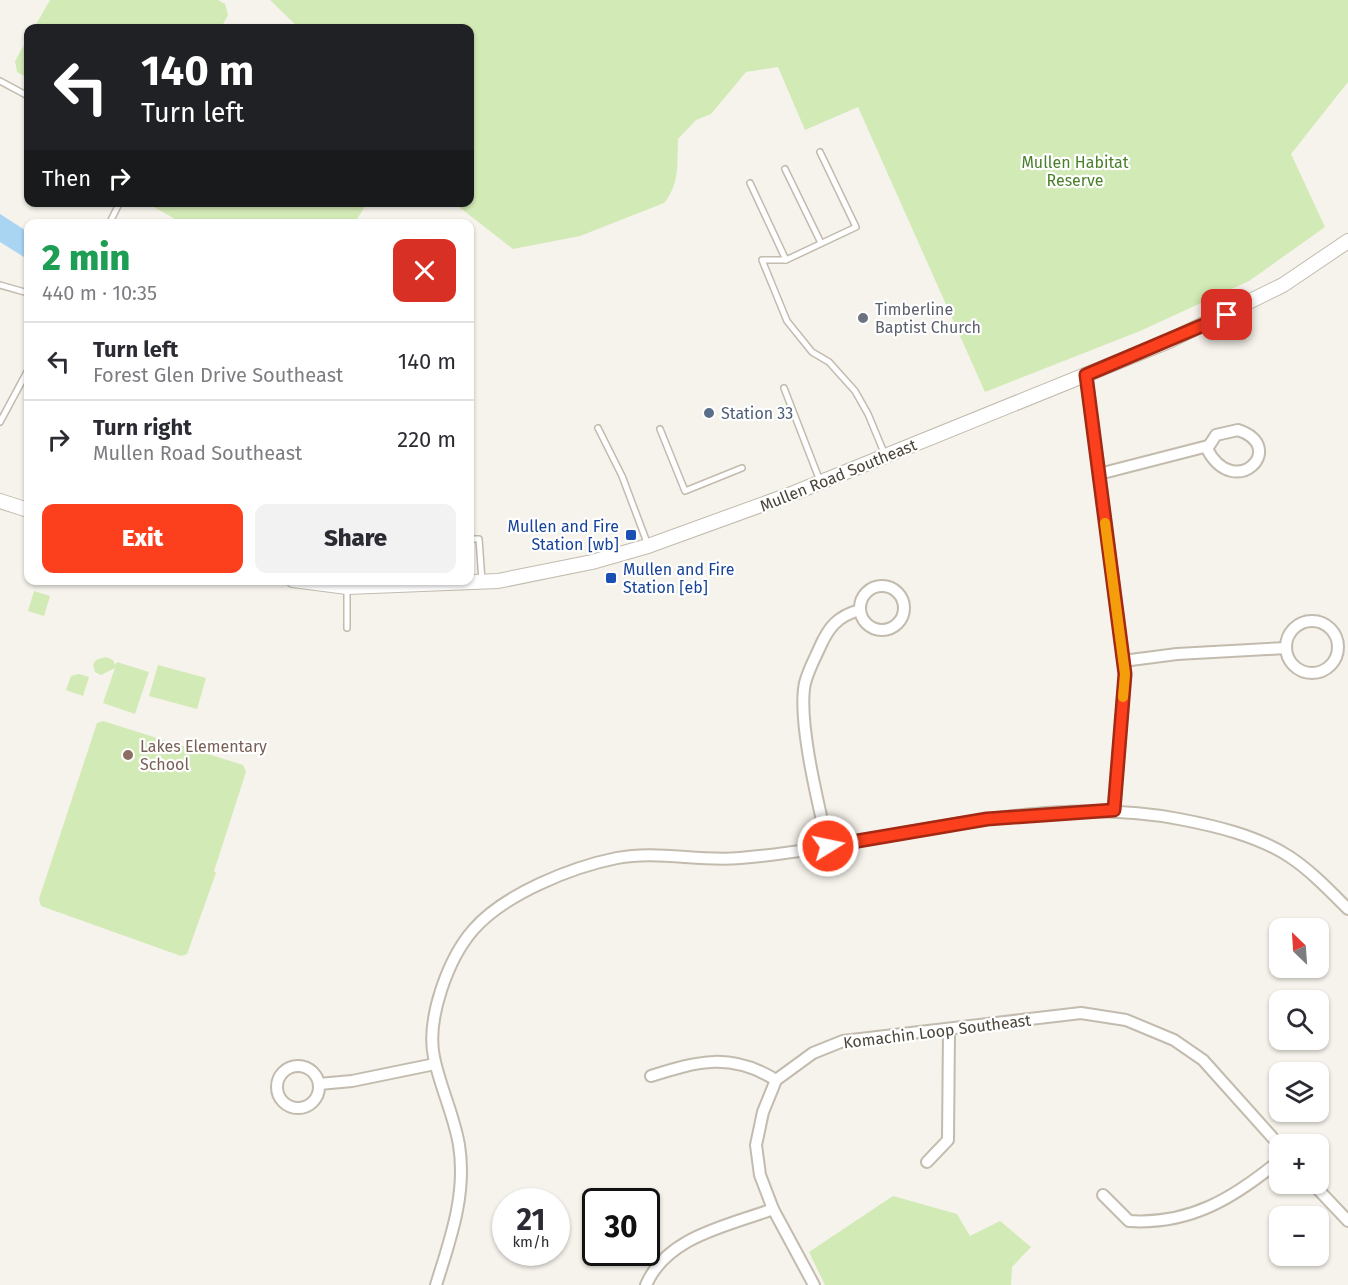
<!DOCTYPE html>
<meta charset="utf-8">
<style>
:root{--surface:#fff;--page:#f2f2f3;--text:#2b2b33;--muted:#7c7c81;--line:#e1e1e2;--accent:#fc3f1d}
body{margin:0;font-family:"Fira Sans",sans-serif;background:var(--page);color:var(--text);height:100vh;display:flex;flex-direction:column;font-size:22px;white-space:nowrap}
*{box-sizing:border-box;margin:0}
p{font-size:20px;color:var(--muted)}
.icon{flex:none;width:33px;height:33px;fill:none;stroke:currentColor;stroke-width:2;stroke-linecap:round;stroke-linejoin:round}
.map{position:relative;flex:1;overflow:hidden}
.details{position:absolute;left:24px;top:219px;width:450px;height:366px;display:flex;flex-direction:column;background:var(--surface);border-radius:12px;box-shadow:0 2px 4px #0004}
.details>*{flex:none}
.guide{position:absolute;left:24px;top:24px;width:450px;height:183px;border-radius:12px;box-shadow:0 2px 4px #0004;background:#202124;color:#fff;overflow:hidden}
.needle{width:39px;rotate:335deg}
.controls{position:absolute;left:1269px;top:918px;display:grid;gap:12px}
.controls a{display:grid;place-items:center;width:60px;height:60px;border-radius:12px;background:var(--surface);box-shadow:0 2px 4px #0004;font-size:30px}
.speed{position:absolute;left:492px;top:1188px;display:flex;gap:12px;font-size:30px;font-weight:700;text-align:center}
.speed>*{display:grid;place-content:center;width:78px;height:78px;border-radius:50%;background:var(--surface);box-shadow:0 2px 4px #0004;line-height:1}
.speed small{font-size:15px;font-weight:400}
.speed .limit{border:3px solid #111;border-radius:9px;background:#fff;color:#111}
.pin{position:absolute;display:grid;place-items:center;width:51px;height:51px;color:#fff;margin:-26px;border-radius:12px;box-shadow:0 3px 9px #0006}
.me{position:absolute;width:66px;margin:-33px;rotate:80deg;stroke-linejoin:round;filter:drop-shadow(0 0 4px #0008)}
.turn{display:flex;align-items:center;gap:21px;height:126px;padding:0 18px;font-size:27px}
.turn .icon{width:78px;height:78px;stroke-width:2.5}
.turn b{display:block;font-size:42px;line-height:51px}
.then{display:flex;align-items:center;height:57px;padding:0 18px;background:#0003;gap:12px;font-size:22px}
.round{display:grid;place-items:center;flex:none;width:63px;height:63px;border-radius:12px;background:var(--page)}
.summary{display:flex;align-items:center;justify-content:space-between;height:102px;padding:0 18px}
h1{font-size:36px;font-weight:800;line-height:45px;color:#1e9e55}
.cta{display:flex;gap:12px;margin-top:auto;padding:12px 18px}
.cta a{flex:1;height:69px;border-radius:12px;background:var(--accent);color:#fff;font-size:24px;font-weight:800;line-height:69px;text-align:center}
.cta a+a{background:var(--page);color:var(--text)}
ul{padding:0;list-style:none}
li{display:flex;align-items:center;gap:18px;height:78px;padding:0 18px;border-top:2px solid var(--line)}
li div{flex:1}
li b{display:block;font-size:22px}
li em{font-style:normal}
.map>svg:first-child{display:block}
.green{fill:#d2eab5}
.water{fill:#a9d4f2}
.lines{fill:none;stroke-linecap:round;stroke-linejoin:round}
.service-casing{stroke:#c2bbae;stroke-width:8}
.minor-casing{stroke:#c2bbae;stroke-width:14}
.tertiary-casing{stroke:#c2bbae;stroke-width:16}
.service{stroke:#fff;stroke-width:5}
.minor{stroke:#fff;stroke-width:10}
.tertiary{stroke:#fff;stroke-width:14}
.route-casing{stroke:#a42913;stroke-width:15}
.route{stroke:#fc3f1d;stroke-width:10}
.slow{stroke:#f59e0b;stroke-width:10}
.worship-dot{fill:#6b7280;stroke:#fff;stroke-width:2}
.service-dot{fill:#5c6f8a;stroke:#fff;stroke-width:2}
.transit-dot{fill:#1a4fb4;stroke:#fff;stroke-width:2}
.education-dot{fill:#8d6e63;stroke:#fff;stroke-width:2}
.labels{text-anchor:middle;stroke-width:4.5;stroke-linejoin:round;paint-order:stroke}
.park-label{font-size:16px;fill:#4a7f2a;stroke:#fff}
.worship-label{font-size:16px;fill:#5b616d;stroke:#fff;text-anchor:start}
.service-label{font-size:16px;fill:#4e5e75;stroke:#fff;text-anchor:start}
.street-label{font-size:16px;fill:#4b4439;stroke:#fff}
.transit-label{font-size:16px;fill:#164399;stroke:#fff;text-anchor:end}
.education-label{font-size:16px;fill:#785e54;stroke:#fff;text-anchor:start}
</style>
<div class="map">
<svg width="1348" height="1285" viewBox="0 0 1348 1285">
<rect width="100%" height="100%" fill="#f6f3ec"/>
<g class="green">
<path d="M 50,0 L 218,0 L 225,4 L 228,15 L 221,28 L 34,28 Z"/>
<path d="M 270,0 L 1348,0 L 1348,82 L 1291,154 L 1325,227 L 1249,281 L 1140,331 L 985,392 L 858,107 L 805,130 L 778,67 L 746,72 L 711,114 L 696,120 L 678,139 C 677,163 680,184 664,203 L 580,236 L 513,249 L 454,203 L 470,202 L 470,28 L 299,28 Z"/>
<path d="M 28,38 L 28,78 L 17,72 L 15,61 Z"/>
<path d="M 147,203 L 367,203 L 354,224 L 182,223 Z"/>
<path d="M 34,591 L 50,596 L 44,616 L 28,611 Z"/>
<path d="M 106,657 L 113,660 L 115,665 L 117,662 L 149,672 L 135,714 L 103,703 L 115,668 L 101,675 L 95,672 L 93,665 L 96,660 Z"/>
<path d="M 158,665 L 206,678 L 197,709 L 149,696 Z"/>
<path d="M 79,674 L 89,677 L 83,696 L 66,690 L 71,676 Z"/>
<path d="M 103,721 L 243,765 L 246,772 L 214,871 L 216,873 L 187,954 L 181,956 L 41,906 L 39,899 L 97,723 Z"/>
<path d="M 893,1196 L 957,1214 L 970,1236 L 1000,1221 L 1031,1247 L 1012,1267 L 1011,1285 L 825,1285 L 809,1252 Z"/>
</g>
<path class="water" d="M 0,214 L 28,232 L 28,249 L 24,257 L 0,242 Z"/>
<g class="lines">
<g class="service-casing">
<g id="service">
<path d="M 0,81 L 28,96"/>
<path d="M 820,152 L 856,227 L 786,260 L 762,260 L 787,321 L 812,352 L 829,362 L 855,391 L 868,414 L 885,455"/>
<path d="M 785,169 L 821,243"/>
<path d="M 750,183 L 786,260"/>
<path d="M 109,224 L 120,202"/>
<path d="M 0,285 L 28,293"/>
<path d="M 784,388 L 820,481"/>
<path d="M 0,422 L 28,370"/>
<path d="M 598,428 L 622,476 L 648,545"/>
<path d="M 660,429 L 685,491 L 742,468"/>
<path d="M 470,539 L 479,539 L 482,581"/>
<path d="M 347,589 L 347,628"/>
</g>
</g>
<g class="minor-casing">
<g id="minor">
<path d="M 1086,375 L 1125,674 L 1114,810"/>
<path d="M 1238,430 C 1289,447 1235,502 1207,449 L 1216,435 Z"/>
<path d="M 1099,474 L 1208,446"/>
<circle cx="882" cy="608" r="22"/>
<circle cx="1312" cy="647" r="26"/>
<path d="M 1123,661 L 1177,654 L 1286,648"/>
<path d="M 828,846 C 819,807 797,720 805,683 C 808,671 814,660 819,649 C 828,628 837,616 860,610"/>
<circle cx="298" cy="1087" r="21"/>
<path d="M 651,1076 C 698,1061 731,1052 776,1080"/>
<path d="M 319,1084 L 352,1081 L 435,1064"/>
<path d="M 927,1162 L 948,1140 L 949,1030"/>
<path d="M 1313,1184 L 1348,1221"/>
<path d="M 1103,1195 L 1129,1221 C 1190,1225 1234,1198 1280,1160"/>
<path d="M 436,1285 C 450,1240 467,1194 459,1145 C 454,1115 440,1087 434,1057 C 426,1019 448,959 473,930 C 504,894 572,867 617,858 C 658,850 699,862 740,858 C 884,846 1035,791 1179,819 C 1216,826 1258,836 1290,857 C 1311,871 1330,891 1348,909"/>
<path d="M 646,1285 C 667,1236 728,1226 773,1209"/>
<path d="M 814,1285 L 773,1209 L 760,1175 L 756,1145 L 763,1112 L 776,1080 L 813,1053 L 843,1041 L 1081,1013 L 1126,1020 L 1174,1040 L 1203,1060 L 1280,1146"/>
</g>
</g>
<g class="tertiary-casing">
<g id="tertiary">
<path d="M 0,501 L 28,510"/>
<path d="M 293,580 L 347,587 L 498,581 L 592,562 L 648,546 L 794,493 L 1169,341 L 1283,285 L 1348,241"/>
</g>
</g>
<use href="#service" class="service"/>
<use href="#minor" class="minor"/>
<use href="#tertiary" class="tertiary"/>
</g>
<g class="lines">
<g class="route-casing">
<path id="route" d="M 828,846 L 987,819 L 1114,810 L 1125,674 L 1086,375 L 1227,315"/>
</g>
<use href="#route" class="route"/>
<path class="slow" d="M 1105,523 L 1125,674 L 1123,697"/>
</g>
<circle class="worship-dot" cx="863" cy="318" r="6"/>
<circle class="service-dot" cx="709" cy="413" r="6"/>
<g class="transit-dot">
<rect x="625" y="529" width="12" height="12" rx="3"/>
<rect x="605" y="572" width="12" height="12" rx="3"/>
</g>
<circle class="education-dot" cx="128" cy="755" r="6"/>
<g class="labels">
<g class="park-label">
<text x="1075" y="168">Mullen Habitat<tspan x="1075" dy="18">Reserve</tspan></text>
</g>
<g class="worship-label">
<text x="875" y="315">Timberline<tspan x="875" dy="18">Baptist Church</tspan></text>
</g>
<g class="service-label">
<text x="721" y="419">Station 33</text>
</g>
<g class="street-label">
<text transform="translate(838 475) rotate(-22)" y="6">Mullen Road Southeast</text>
<text transform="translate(937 1031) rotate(-7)" y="6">Komachin Loop Southeast</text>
</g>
<g class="transit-label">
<text x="619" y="532">Mullen and Fire<tspan x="619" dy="18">Station [wb]</tspan></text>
<text x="623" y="575" text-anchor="start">Mullen and Fire<tspan x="623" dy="18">Station [eb]</tspan></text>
</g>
<g class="education-label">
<text x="140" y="752">Lakes Elementary<tspan x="140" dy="18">School</tspan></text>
</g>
</g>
</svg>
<div class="controls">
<a><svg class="needle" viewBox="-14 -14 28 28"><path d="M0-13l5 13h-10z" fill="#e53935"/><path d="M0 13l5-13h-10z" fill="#7c7c81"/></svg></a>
<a><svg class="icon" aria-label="search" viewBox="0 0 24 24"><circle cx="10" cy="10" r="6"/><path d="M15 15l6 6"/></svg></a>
<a><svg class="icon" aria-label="layers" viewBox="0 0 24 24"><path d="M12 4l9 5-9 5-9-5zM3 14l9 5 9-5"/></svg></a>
<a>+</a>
<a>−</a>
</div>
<div class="speed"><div>21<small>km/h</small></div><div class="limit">30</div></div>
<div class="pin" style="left:1227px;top:315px;background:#d93025"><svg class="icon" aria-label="arrive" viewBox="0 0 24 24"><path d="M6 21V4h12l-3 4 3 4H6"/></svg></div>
<svg class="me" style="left:828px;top:846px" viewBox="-20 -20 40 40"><circle r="17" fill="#fc3f1d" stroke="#fff" stroke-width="3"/><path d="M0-11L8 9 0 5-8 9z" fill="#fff"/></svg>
<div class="guide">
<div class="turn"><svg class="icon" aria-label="left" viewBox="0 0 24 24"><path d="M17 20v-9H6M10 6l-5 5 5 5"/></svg><div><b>140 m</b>Turn left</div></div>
<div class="then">Then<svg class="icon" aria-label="right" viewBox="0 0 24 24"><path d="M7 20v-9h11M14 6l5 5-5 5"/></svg></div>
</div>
<section class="details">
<div class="summary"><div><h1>2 min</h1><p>440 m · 10:35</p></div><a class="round" style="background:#d93025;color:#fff"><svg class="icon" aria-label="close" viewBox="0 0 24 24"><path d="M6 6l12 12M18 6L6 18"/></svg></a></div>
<ul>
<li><svg class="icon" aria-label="left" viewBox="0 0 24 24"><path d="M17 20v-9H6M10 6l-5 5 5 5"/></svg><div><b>Turn left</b><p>Forest Glen Drive Southeast</p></div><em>140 m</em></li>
<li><svg class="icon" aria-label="right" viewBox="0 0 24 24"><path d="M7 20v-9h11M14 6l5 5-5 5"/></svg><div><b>Turn right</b><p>Mullen Road Southeast</p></div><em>220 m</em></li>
</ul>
<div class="cta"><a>Exit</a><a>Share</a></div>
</section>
</div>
